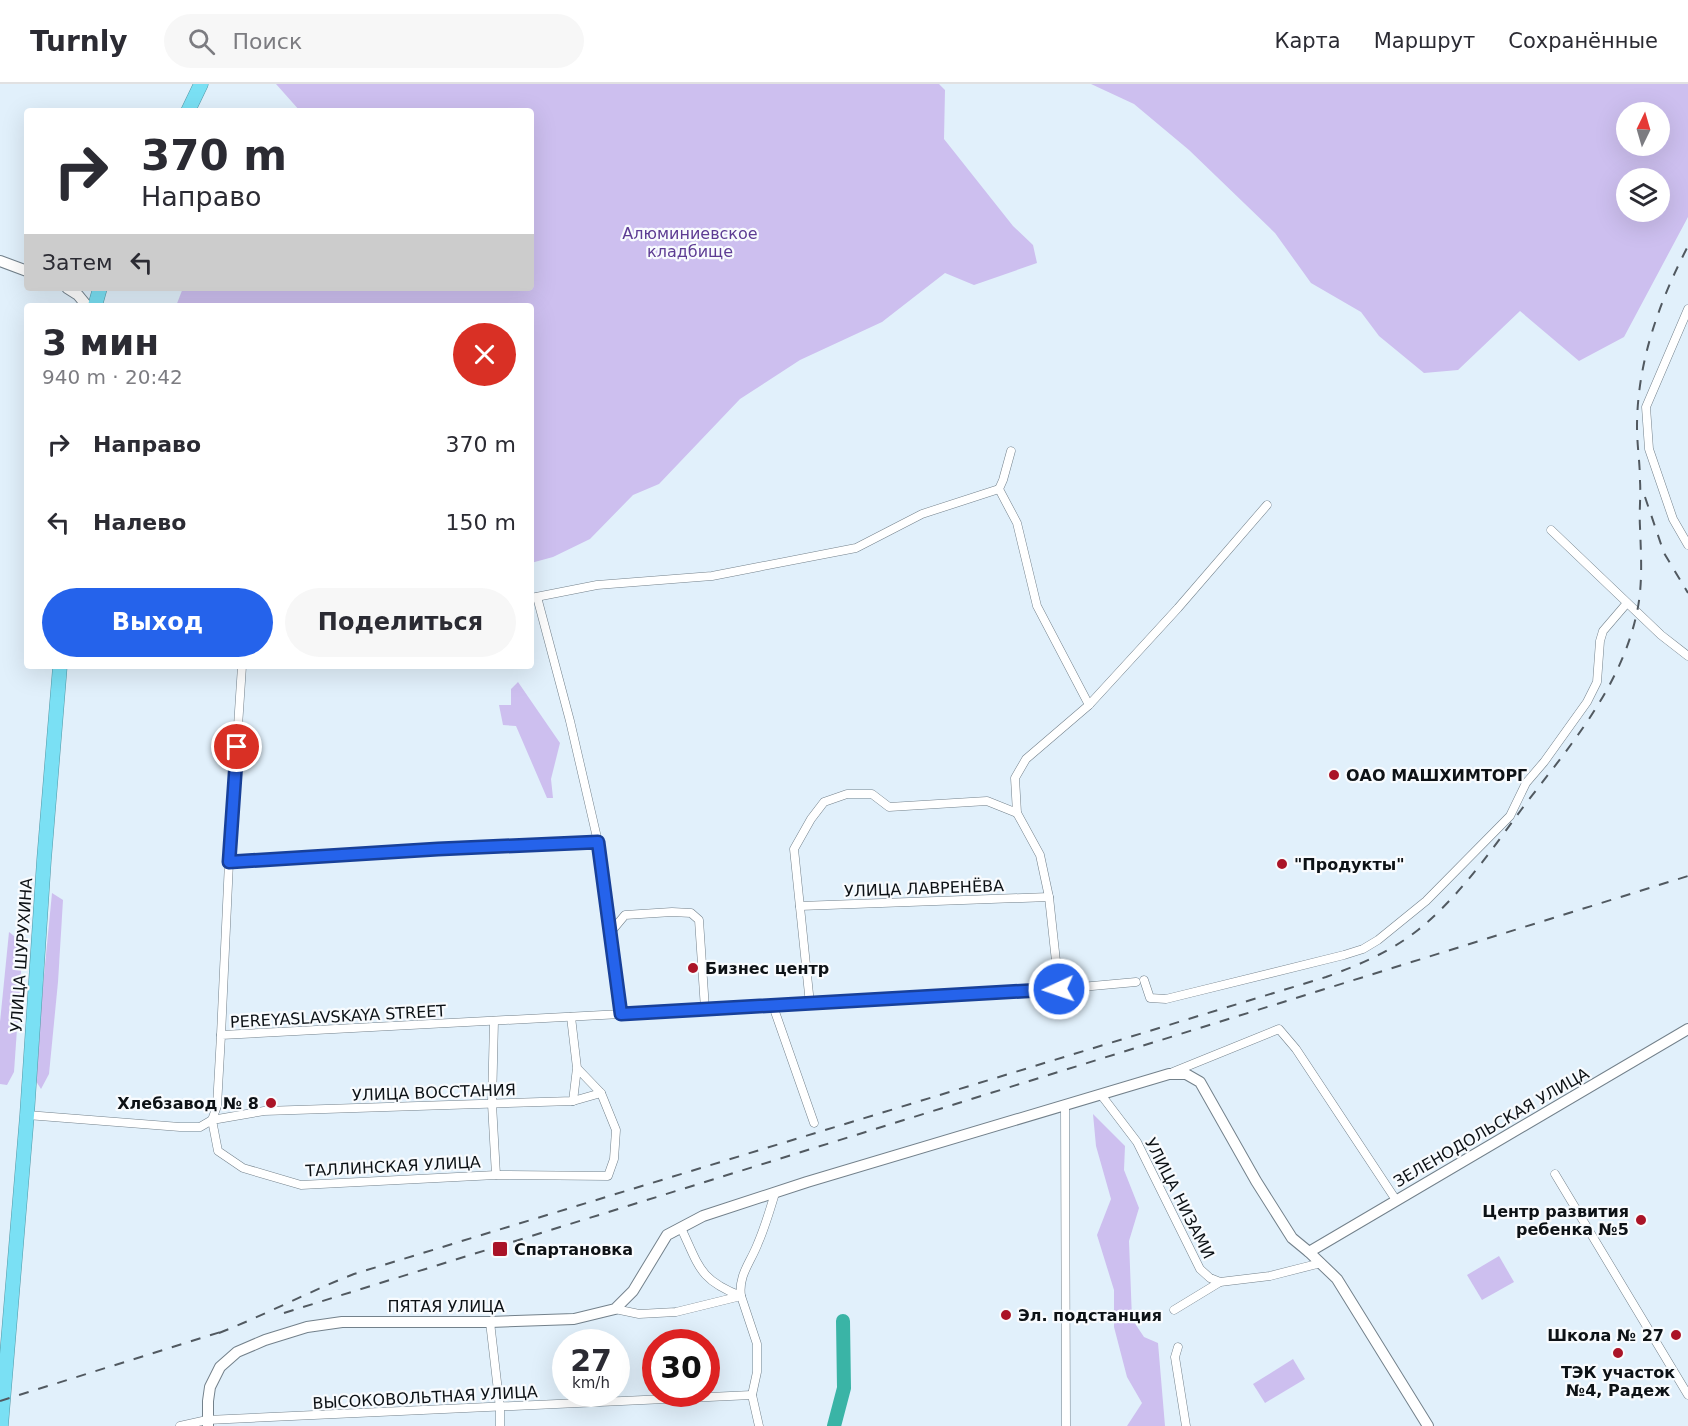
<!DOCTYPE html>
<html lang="ru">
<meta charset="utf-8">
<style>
:root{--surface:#fff;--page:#f7f7f7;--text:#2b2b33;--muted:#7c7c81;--line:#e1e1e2;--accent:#2563eb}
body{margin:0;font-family:"DejaVu Sans",sans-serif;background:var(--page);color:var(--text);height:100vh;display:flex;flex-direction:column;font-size:22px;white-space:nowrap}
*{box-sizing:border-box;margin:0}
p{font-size:20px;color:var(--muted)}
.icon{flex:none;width:33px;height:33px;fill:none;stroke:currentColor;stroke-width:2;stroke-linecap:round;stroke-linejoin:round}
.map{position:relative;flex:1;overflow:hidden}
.details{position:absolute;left:24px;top:219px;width:510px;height:366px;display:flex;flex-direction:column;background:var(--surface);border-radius:6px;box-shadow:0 6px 24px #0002}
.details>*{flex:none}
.top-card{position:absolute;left:24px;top:24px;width:510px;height:183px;border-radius:6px;box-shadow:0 6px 24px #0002;background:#fff;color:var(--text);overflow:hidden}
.needle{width:39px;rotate:5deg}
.controls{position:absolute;left:1616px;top:18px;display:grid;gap:12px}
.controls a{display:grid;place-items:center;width:54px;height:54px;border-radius:50%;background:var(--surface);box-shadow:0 6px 24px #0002;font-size:30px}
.speed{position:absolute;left:552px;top:1245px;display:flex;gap:12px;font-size:30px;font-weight:700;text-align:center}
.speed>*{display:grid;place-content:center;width:78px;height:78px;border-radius:50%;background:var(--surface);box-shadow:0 6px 24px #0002;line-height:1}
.speed small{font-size:15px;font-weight:400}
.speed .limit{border:9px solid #d22;background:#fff;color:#111}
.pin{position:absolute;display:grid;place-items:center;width:51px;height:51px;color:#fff;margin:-26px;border:3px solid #fff;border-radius:50%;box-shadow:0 2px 6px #0007}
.me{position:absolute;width:66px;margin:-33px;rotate:267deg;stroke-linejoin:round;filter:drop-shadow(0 0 4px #0008)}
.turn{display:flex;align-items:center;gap:21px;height:126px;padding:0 18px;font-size:27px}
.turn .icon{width:78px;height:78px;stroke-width:2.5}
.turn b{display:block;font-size:42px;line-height:51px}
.then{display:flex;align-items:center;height:57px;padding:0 18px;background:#0003;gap:12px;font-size:22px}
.round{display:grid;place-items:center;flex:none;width:63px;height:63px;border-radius:32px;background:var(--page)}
.headline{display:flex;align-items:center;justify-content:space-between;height:102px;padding:0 18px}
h1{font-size:36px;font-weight:700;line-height:45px}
.button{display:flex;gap:12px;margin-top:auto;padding:12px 18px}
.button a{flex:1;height:69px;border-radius:36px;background:var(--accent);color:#fff;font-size:24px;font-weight:700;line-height:69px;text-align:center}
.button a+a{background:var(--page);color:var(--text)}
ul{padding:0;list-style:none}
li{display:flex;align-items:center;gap:18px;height:78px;padding:0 18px}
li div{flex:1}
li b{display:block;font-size:22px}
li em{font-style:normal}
header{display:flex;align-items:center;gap:36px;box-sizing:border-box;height:84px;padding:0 30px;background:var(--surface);border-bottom:2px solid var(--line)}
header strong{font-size:28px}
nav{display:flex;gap:33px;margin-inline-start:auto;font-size:21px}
.search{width:420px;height:54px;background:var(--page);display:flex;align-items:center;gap:15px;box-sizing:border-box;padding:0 21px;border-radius:33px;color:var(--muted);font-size:22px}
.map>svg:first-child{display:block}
.green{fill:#cdbfef;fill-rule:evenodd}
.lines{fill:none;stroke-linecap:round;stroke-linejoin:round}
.river{stroke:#3ab4a6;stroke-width:14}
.street-casing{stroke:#73818b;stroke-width:9}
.secondary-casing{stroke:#73818b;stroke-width:12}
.highway-casing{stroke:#5498a6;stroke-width:15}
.street{stroke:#fff;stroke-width:8}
.secondary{stroke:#fff;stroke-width:10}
.highway{stroke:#7ae0f4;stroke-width:14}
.rail{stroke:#515960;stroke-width:2;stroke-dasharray:10 10;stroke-linecap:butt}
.route-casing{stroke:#184099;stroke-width:15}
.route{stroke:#2563eb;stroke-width:10}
.poi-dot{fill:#aa1427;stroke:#f8fbfe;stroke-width:2}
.labels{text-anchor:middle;stroke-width:4.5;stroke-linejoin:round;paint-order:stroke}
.park-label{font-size:16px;fill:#5d3c93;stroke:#f8fbfe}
.poi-label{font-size:16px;font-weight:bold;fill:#0d1216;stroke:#f8fbfe;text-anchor:start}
.street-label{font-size:16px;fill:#0d1216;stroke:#f8fbfe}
</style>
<header>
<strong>Turnly</strong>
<div class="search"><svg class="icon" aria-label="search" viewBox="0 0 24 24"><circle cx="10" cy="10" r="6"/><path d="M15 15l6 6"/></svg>Поиск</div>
<nav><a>Карта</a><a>Маршрут</a><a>Сохранённые</a></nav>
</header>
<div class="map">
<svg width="1688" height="1342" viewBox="0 0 1688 1342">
<rect width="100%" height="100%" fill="#e1f0fb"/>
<g class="green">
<path d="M 276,0 L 939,0 L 945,6 L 944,55 L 1013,142 L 1033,161 L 1037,179 L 974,201 L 945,189 L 882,238 L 800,276 L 740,315 L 659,400 L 633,411 L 590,455 L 553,473 L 531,479 L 531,222 L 176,222 L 183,204 L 531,204 L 531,27 L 300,27 Z"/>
<path d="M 1091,0 L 1688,0 L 1688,133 L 1624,253 L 1579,277 L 1520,227 L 1458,286 L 1424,289 L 1379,252 L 1361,228 L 1311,199 L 1275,149 L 1189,66 L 1134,20 ZM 1659,28 L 1659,62 L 1626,62 L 1626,28 ZM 1659,94 L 1659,128 L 1626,128 L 1626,94 Z"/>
<path d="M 518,598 L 560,659 L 551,695 L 553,714 L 547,714 L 516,642 L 503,641 L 499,621 L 511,621 L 511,605 Z"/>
<path d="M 52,809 L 63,816 L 58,898 L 49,990 L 41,1005 L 34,994 Z"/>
<path d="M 9,848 L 23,859 L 14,988 L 7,1001 L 0,1000 L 0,938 Z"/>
<path d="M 1093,1030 L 1125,1062 L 1124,1086 L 1139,1124 L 1129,1157 L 1132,1235 L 1144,1253 L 1158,1259 L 1165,1342 L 1127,1342 L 1142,1319 L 1127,1293 L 1114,1243 L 1114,1206 L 1097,1151 L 1111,1115 L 1096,1062 Z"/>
<path d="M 1499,1172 L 1514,1198 L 1482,1216 L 1467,1191 Z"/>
<path d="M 1293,1275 L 1305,1295 L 1265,1319 L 1253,1300 Z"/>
</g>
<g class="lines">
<path class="river" d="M 834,1342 L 844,1304 L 843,1237"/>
<g class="street-casing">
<g id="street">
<path d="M 1688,225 L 1646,323 L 1649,365 L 1673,435 L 1688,461"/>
<path d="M 1011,367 L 1003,396 L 999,405 L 1017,439 L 1037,522 L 1089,621"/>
<path d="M 1551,446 L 1661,551 L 1688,572"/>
<path d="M 537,513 L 570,637 L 598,758 L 621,930"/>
<path d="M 531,514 L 597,501 L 712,492 L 856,464 L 922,430 L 999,405"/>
<path d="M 229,778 L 438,765 L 598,758"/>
<path d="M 800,822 L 1049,813"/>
<path d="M 610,849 L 625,831 L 672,828 L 691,829 L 699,836 L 705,925"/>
<path d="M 1144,896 L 1150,914 L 1166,915 L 1344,871 L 1363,865 L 1378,856 L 1426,817 L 1510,732 L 1526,699 L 1544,678 L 1587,618 L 1597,598 L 1600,557 L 1603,547 L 1627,519"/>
<path d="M 1059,905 L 1049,813 L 1040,771 L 1017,729 L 1015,694 L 1026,675 L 1089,621 L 1178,524 L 1267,421"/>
<path d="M 810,920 L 794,765 L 811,735 L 824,718 L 847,710 L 872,710 L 889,723 L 987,717 L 1017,729"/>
<path d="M 773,922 L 814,1039"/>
<path d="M 571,933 L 577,984 L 573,1017 L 264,1027 L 212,1036 L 218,1067 L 243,1084 L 301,1101 L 496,1091 L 608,1092 L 614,1075 L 616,1046 L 601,1009 L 577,984"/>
<path d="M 494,937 L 492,1020 L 496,1091"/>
<path d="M 221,951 L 229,778 L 242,582"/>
<path d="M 1173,988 L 1279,945 L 1296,965 L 1396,1116"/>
<path d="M 1102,1012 L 1137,1058 L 1200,1185 L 1210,1194 L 1220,1198 L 1270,1192 L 1321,1179"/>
<path d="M 573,1017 L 601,1009"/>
<path d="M 1065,1022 L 1066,1342"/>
<path d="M 27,1031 L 180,1043 L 200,1043 L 212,1036 L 217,1022 L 221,951 L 773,922 L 1059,905 L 1136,898"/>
<path d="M 1555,1090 L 1688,1311"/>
<path d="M 681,1144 C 699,1182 699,1196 741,1212 L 757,1260 L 757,1288 L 752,1311 L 759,1342"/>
<path d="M 615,1225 L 639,1230 L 676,1228 L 741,1212 C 738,1191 751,1178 758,1159 C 765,1143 770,1126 775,1109"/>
<path d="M 1174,1226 L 1220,1198"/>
<path d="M 490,1238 L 500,1324 L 500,1342"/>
<path d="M 1178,1263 L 1175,1273 L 1186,1342"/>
<path d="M 180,1342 L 207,1336 L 752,1311"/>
</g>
</g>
<g class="secondary-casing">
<g id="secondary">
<path d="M 0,177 L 27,187"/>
<path d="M 67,204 L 78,211 L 87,222"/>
<path d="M 1309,1168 L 1688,945"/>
<path d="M 208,1342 L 208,1317 L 210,1303 L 220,1283 L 237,1268 L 265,1256 L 307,1243 L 342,1238 L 490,1238 L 574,1235 L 615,1225 L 633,1207 L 667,1151 L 703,1132 L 807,1098 L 1169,990 L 1186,990 L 1200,998 L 1256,1097 L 1292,1154 L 1309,1168 L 1337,1195 L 1428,1342"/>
</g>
</g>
<g class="highway-casing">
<g id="highway">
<path d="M 188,27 L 201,0"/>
<path d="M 95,222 L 100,204"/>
<path d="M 1,1342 L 27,1031 L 44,776 L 60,582"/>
</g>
</g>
<use href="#street" class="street"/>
<use href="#secondary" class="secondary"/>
<use href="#highway" class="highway"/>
<g class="rail">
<path d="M 1645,413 L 1664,469 L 1688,509"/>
<path d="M 284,1229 L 1688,792"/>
<path d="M 219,1249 C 265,1231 308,1208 354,1190 L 1326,893 C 1359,881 1390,868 1418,846 C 1459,813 1490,768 1521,726 C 1567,665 1621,605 1637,528 C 1643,500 1641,471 1640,443 C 1639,427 1641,412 1640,397 C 1640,379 1637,361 1637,343 C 1637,279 1659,218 1688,162"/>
<path d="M 0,1317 L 227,1246"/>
</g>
</g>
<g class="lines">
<g class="route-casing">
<path id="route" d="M 237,663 L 229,778 L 438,765 L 598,758 L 621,930 L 1059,905"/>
</g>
<use href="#route" class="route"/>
</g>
<g class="poi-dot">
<circle cx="1334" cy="691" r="6"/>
<circle cx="1282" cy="780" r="6"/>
<circle cx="693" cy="884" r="6"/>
<circle cx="271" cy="1019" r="6"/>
<circle cx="1641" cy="1136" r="6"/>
<rect x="492" y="1157" width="16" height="16" rx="3"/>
<circle cx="1006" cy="1231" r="6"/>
<circle cx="1676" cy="1251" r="6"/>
<circle cx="1618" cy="1269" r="6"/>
</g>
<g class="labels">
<g class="park-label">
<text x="690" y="155">Алюминиевское<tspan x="690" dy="18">кладбище</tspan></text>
</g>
<g class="poi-label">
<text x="1346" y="697">ОАО МАШХИМТОРГ</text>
<text x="1294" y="786">"Продукты"</text>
<text x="705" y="890">Бизнес центр</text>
<text x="259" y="1025" text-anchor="end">Хлебзавод № 8</text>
<text x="1629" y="1133" text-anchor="end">Центр развития<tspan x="1629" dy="18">ребенка №5</tspan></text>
<text x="514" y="1171">Спартановка</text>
<text x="1018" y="1237">Эл. подстанция</text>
<text x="1664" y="1257" text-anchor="end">Школа № 27</text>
<text x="1618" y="1294" text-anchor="middle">ТЭК участок<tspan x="1618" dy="18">№4, Радеж</tspan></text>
</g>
<g class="street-label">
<text transform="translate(924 804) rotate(-2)" y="6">УЛИЦА ЛАВРЕНЁВА</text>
<text transform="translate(21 871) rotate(-86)" y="6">УЛИЦА ШУРУХИНА</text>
<text transform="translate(338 932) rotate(-3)" y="6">PEREYASLAVSKAYA STREET</text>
<text transform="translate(434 1008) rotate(-2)" y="6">УЛИЦА ВОССТАНИЯ</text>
<text transform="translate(1491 1043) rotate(-30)" y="6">ЗЕЛЕНОДОЛЬСКАЯ УЛИЦА</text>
<text transform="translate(393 1082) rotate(-3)" y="6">ТАЛЛИНСКАЯ УЛИЦА</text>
<text transform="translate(1180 1114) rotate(63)" y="6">УЛИЦА НИЗАМИ</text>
<text x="446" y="1228">ПЯТАЯ УЛИЦА</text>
<text transform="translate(425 1313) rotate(-3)" y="6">ВЫСОКОВОЛЬТНАЯ УЛИЦА</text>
</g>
</g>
</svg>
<div class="controls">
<a><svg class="needle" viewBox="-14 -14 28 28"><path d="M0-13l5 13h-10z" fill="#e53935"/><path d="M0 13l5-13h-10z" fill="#7c7c81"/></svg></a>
<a><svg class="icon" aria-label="layers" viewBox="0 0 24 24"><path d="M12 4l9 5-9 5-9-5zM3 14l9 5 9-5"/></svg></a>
</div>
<div class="speed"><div>27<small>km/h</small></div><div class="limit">30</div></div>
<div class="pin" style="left:237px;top:663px;background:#d93025"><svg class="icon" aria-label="arrive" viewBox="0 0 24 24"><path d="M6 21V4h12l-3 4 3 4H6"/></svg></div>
<svg class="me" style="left:1059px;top:905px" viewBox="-20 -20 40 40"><circle r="17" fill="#2563eb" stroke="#fff" stroke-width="3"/><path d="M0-11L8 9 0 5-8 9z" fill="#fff"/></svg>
<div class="top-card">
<div class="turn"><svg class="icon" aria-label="right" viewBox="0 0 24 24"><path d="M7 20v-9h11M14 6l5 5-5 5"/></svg><div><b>370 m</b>Направо</div></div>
<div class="then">Затем<svg class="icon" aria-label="left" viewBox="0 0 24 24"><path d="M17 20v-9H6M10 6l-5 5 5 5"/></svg></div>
</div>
<section class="details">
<div class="headline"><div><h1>3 мин</h1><p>940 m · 20:42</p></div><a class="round" style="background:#d93025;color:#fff"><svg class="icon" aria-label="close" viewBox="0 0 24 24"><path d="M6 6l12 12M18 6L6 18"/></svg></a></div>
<ul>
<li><svg class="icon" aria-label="right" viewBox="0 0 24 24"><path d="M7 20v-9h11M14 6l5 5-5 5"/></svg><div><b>Направо</b></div><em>370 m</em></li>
<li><svg class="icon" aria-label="left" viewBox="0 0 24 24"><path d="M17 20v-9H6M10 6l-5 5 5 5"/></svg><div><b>Налево</b></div><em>150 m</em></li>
</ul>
<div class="button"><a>Выход</a><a>Поделиться</a></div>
</section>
</div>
